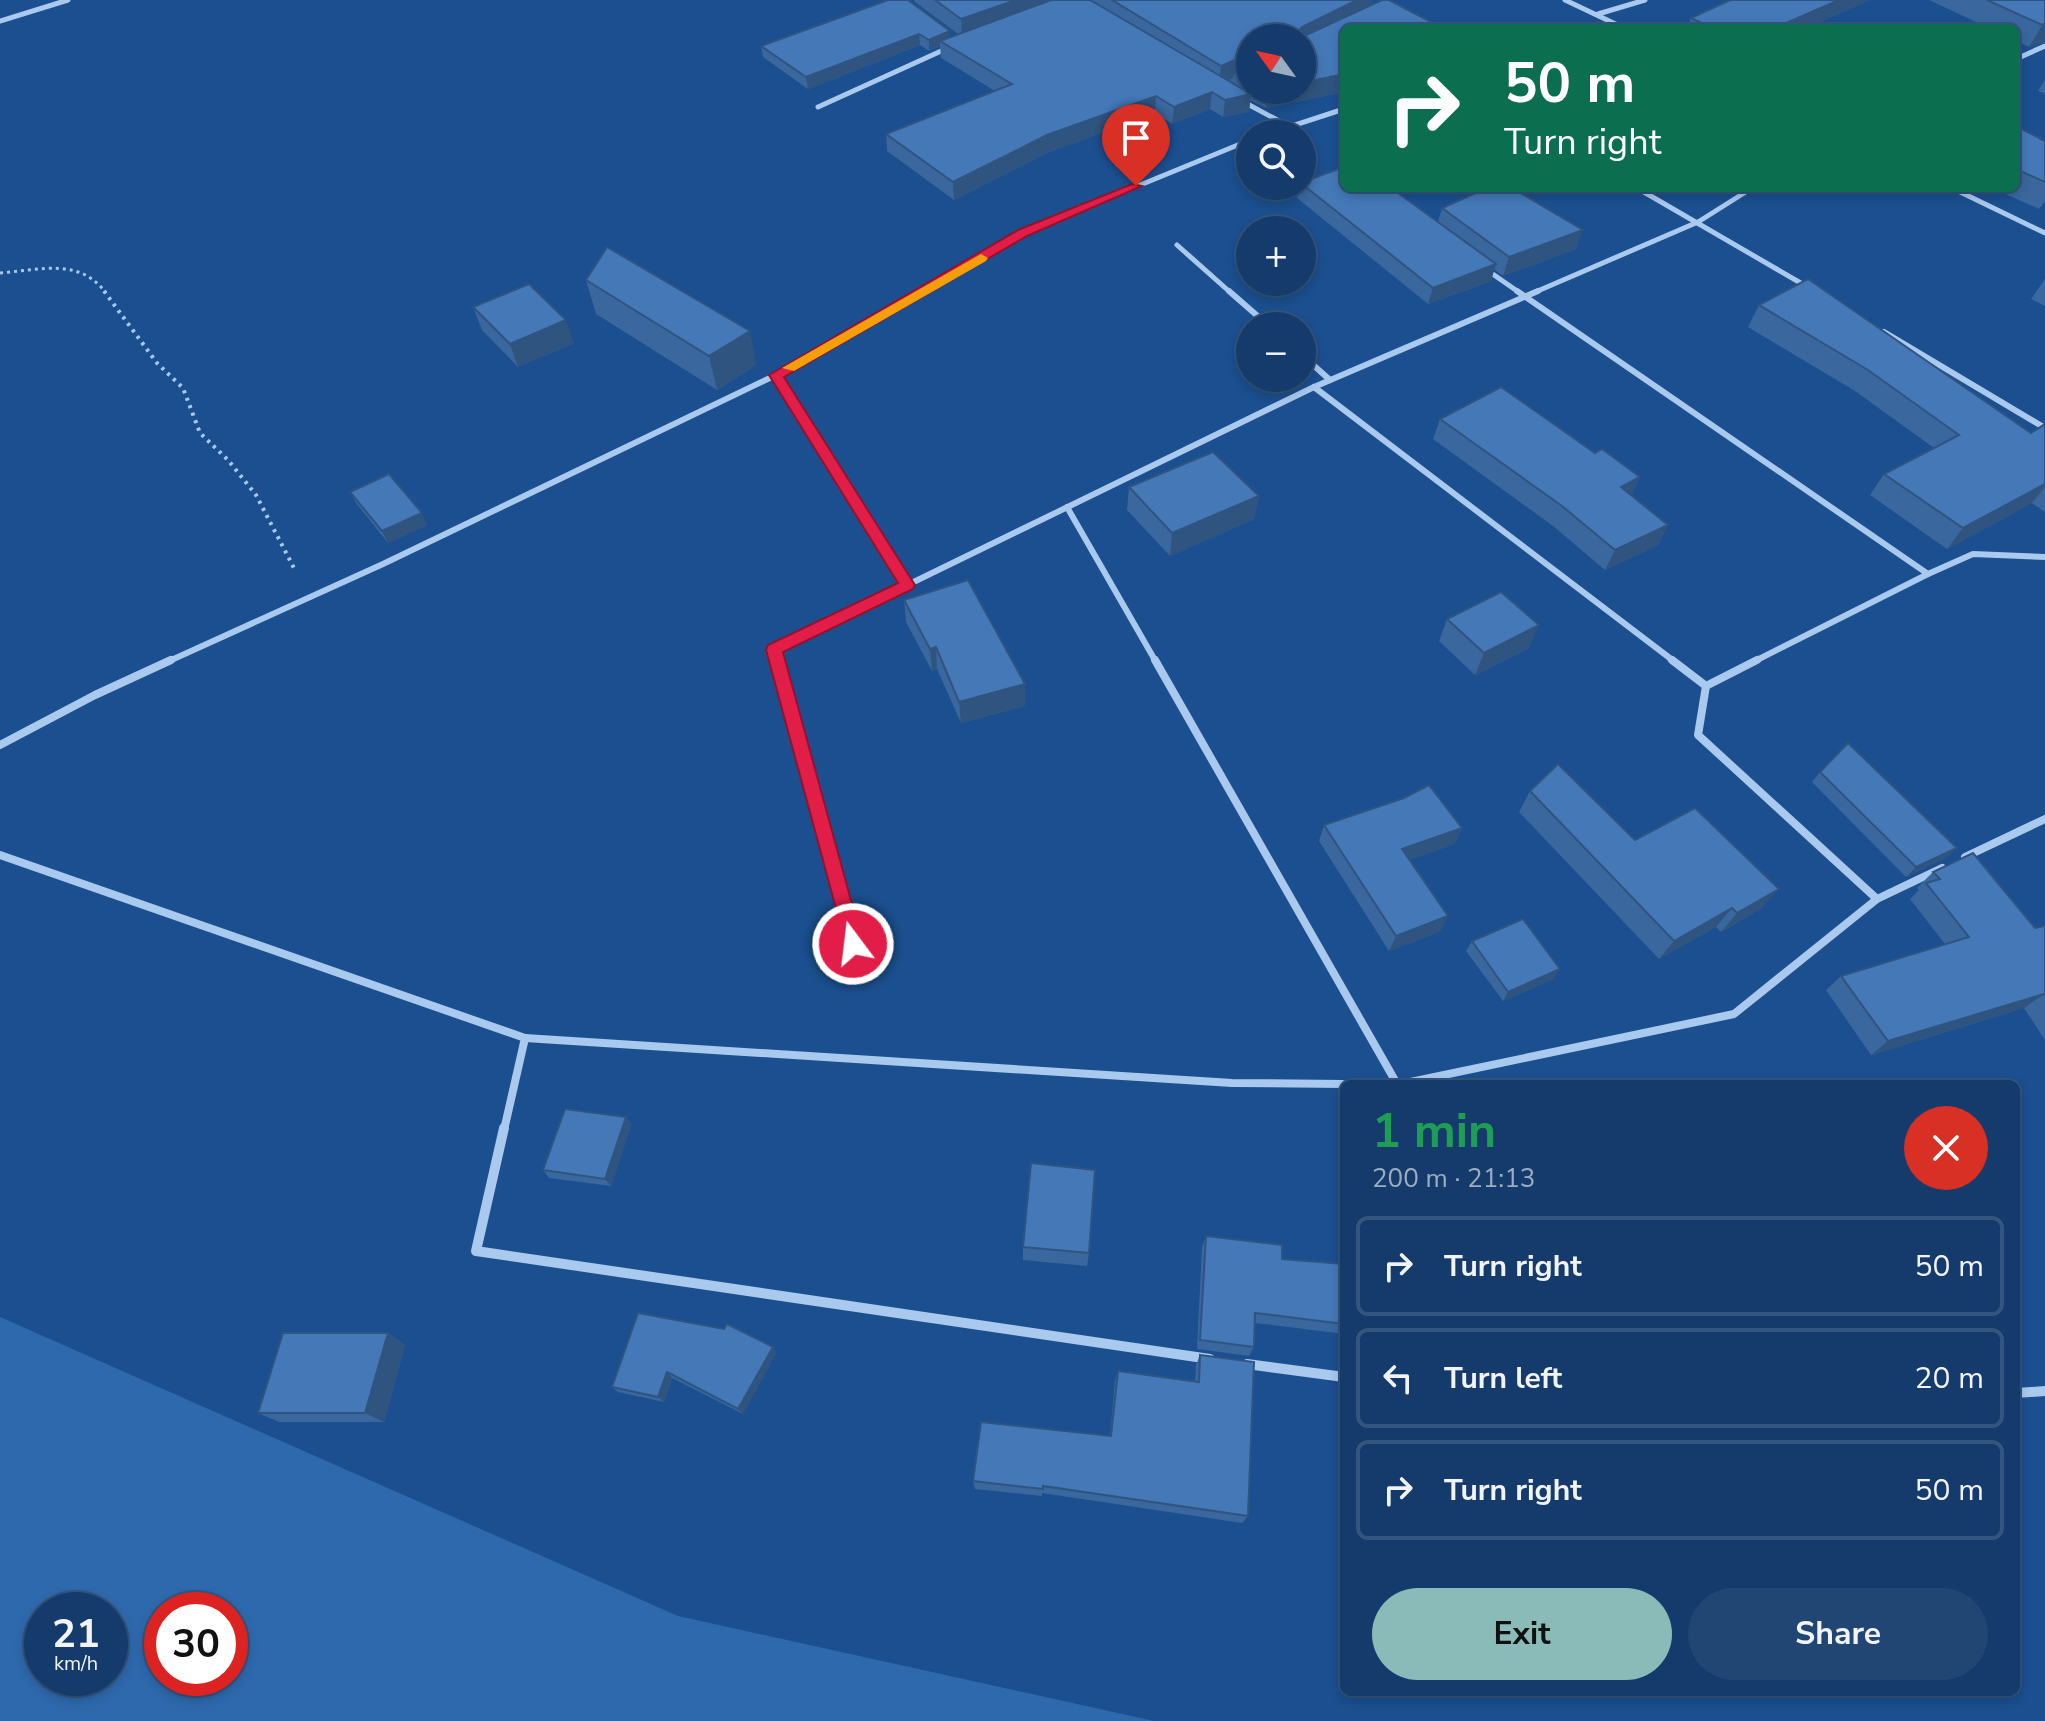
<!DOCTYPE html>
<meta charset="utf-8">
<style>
:root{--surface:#143b6b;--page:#214673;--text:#f1f3f6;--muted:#9dadc1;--line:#33557e;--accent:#8bbbb9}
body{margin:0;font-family:"Nunito Sans",sans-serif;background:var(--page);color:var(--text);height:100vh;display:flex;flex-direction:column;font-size:30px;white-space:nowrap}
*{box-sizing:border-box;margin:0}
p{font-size:26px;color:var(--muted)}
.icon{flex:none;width:44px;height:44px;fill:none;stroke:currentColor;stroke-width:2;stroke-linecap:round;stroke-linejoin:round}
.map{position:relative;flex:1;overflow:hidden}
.drawer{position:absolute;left:1340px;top:1080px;width:680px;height:616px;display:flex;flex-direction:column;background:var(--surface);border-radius:12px;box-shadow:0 4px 12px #0003,0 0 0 2px var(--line)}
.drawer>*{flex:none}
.banner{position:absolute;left:1340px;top:24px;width:680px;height:168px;border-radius:12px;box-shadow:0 4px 12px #0003,0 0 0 2px var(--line);background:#0b6e4f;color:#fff;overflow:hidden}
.needle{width:52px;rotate:303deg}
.buttons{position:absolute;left:1236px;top:24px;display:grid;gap:16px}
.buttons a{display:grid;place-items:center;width:80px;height:80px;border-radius:50%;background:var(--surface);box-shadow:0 4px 12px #0003,0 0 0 2px var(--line);font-size:40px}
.speed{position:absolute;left:24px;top:1592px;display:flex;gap:16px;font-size:40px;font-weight:700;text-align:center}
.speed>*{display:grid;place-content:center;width:104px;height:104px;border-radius:50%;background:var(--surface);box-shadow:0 4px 12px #0003,0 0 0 2px var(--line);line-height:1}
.speed small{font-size:20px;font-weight:400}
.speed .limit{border:12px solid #d22;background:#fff;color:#111}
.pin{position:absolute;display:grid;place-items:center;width:68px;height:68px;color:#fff;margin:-82px -34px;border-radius:50% 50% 50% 0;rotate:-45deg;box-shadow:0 0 8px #0007}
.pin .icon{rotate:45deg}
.me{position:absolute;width:88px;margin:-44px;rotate:345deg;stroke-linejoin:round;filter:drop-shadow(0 0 6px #0008)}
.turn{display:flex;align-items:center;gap:28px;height:168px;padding:0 32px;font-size:36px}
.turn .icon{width:104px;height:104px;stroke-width:2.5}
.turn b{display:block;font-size:56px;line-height:68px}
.round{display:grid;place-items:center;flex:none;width:84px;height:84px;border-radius:42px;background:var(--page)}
.overview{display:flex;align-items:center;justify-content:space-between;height:136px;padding:0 32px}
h1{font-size:48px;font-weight:700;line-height:60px;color:#1e9e55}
.primary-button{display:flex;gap:16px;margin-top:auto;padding:16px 32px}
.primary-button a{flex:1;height:92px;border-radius:48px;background:var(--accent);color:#111;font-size:32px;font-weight:700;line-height:92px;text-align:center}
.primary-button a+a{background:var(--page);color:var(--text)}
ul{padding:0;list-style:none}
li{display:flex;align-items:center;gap:24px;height:100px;margin:0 16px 12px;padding:0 16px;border:4px solid var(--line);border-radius:12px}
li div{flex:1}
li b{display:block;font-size:30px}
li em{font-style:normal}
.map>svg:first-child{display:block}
.green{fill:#2e69ad;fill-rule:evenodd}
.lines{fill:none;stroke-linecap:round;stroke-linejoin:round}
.path-far1{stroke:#a9c9ee;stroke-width:3;stroke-dasharray:3 4;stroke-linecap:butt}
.path{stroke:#a9c9ee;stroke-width:4;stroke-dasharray:3 5;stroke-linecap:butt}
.street-far3{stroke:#a9c9ee;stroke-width:5}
.street-far2{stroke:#a9c9ee;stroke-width:6}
.street-far1{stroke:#a9c9ee;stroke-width:8}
.street{stroke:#a9c9ee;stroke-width:10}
.wall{fill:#3a679d;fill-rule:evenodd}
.shaded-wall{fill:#305480}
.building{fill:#4478b7;stroke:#305480;stroke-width:2}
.route{fill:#e11d48;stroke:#92132f;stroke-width:2}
.slow{fill:#f59e0b}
</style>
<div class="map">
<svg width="2045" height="1721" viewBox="0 0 2045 1721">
<rect width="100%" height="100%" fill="#1b4f8f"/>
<path class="green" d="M 0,1317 L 678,1616 L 1154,1721 L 0,1721 ZM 110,1610 L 110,1678 L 42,1678 L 42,1610 ZM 230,1610 L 230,1678 L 162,1678 L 162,1610 Z"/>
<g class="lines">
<path class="path-far1" d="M 0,273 C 40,270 79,257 106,293"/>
<path class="path" d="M 104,291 L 157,363 L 183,388 L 200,433 L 228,460 L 256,495 L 295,570"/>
<g class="street-far3">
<path d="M 1565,0 L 1624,28"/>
<path d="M 1598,14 L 1645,0"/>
<path d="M 0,21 L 68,0"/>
<path d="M 2016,59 L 2045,46"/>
<path d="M 1242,101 L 1290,127"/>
<path d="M 818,107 L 950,47"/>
<path d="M 1267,134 L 1344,109"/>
<path d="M 1637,188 L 1811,289"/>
<path d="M 1952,188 L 2045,233"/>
<path d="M 1177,245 L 1231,293"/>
<path d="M 1484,268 L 1520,293"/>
<path d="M 919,293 L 1023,233 L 1250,140"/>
<path d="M 1533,293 L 1698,222 L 1752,188"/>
</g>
<g class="street-far2">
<path d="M 1229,291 L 1269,326"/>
<path d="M 1517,291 L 1928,574 L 1753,662"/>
<path d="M 1884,332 L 2045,428"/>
<path d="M 1302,355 L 1330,380"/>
<path d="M 1314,387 L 1675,662"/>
<path d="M 1067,507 L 1156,662"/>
<path d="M 1928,574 L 1973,554 L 2045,557"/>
<path d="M 907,585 L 776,375 L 922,291"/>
<path d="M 167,662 L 383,564 L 776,375"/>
<path d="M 777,662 L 774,650 L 1314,387 L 1538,291"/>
</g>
<g class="street-far1">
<path d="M 777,660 L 853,944"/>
<path d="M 1155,660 L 1397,1084"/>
<path d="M 1706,686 L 1757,660"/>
<path d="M 0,745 L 95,695 L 171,660"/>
<path d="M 0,855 L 525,1038 L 504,1130"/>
<path d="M 1965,857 L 2045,819"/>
<path d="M 1877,899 L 1942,868"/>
<path d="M 525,1038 L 1232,1083 L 1344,1084"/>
<path d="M 1401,1084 L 1734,1014 L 1877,899 L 1698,735 L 1706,686 L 1672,660"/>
</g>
<g class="street">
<path d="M 504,1128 L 476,1251 L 1210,1359"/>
<path d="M 1247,1364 L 1344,1377"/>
<path d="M 2016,1393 L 2045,1391"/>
</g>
</g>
<g class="wall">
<path d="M 888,0 L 908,0 L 950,31 L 950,37 L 958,34 L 915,2 L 914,0 L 1372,0 L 1371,5 L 1382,0 L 1389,0 L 1435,24 L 1434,28 L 1344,28 L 1344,92 L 1266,108 L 1250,100 L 1249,112 L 1223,117 L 1210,109 L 1172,124 L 1155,113 L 1047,153 L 954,200 L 887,151 L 886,134 L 995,91 L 941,58 L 940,46 L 929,51 L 920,45 L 808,89 L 763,57 L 761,46 ZM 1250,38 L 1302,38 L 1302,90 L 1250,90 Z"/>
<path d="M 1730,0 L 1870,0 L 1806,28 L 1687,28 L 1691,18 Z"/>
<path d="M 1929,0 L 2045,0 L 2045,42 L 2029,47 L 2016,41 L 2016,28 L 1989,28 Z"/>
<path d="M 2045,80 L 2045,94 L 2038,91 Z"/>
<path d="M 2016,126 L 2045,141 L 2045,201 L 2039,209 L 1992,188 L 2016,188 Z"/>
<path d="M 1302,182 L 1438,222 L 1442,208 L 1576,249 L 1503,276 L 1494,269 L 1491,281 L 1428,304 L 1297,198 L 1300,186 L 1302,186 Z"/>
<path d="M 2045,279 L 2045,306 L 2031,299 Z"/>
<path d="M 586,280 L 756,365 L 717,390 L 596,314 Z"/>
<path d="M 1759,305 L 2031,433 L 2045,424 L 2045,512 L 2032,503 L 1947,549 L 1870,495 L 1884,474 L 1934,448 L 1855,391 L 1748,327 Z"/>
<path d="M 473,307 L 574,343 L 518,367 L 482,330 Z"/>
<path d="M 1440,419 L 1631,495 L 1668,525 L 1658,545 L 1605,570 L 1553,526 L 1433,439 Z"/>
<path d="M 1129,487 L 1259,496 L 1254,519 L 1170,556 L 1127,510 Z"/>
<path d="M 350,492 L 427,525 L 388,543 L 356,503 Z"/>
<path d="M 904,600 L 1025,684 L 1025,706 L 961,723 L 937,669 L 932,671 L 906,622 Z"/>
<path d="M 1447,619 L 1529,648 L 1475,675 L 1439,641 Z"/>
<path d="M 1820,772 L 1946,858 L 1906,877 L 1812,782 Z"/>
<path d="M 1530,791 L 1635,840 L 1762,908 L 1721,932 L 1716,927 L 1659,959 L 1519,812 Z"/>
<path d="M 1324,825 L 1462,828 L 1454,844 L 1409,860 L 1441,931 L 1389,951 L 1319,841 Z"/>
<path d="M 1933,872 L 2035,928 L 2045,926 L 2045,1040 L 2024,1008 L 1871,1055 L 1826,990 L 1841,976 L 1945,944 L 1910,899 L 1919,890 L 1917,888 Z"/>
<path d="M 1472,941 L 1554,979 L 1503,1001 L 1466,951 Z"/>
<path d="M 626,1117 L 631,1125 L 611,1186 L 549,1178 L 543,1170 Z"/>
<path d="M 1206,1236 L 1282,1259 L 1344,1264 L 1344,1334 L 1255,1323 L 1254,1347 L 1249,1356 L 1197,1349 L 1202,1247 Z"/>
<path d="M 1023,1247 L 1089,1253 L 1087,1266 L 1023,1260 Z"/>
<path d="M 638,1313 L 776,1353 L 743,1414 L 672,1378 L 664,1402 L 618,1392 L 612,1387 Z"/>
<path d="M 388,1333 L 405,1345 L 384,1422 L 279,1422 L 258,1413 Z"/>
<path d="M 1200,1355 L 1248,1516 L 1242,1523 L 1042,1493 L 1042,1496 L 975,1489 L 973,1481 L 1110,1436 L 1115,1380 L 1118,1371 L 1195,1382 L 1196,1365 Z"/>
</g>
<g class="shaded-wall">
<path d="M 1016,0 L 1067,0 L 962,37 L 961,19 Z"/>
<path d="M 1357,0 L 1372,0 L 1370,10 L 1302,43 L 1299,31 L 1302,27 Z"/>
<path d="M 1839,0 L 1870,0 L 1806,28 L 1775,28 Z"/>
<path d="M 2045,24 L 2045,42 L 2029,47 L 2042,25 Z"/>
<path d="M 950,31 L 950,42 L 940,41 L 940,46 L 929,51 L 929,40 Z"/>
<path d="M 919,34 L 920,45 L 808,89 L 806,77 Z"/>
<path d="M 1250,54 L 1250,71 L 1234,72 L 1233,78 L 1219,84 L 1221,66 Z"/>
<path d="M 1344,74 L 1344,92 L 1266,108 L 1268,90 L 1302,90 L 1302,83 Z"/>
<path d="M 1212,92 L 1210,109 L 1172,124 L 1174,107 Z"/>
<path d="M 1251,94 L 1249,112 L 1223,117 L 1225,100 Z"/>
<path d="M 1156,96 L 1155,113 L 1047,153 L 954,200 L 953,182 L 1047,135 Z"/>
<path d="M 1583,230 L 1576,249 L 1503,276 L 1509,257 Z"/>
<path d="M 1496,264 L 1491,281 L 1428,304 L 1433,288 Z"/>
<path d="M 566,320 L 574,343 L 518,367 L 510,344 Z"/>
<path d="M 750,331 L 756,365 L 717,390 L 709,356 Z"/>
<path d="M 1640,477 L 1631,497 L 1621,487 Z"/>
<path d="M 2045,484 L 2045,487 L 2032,503 L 1947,549 L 1963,528 Z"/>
<path d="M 1259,496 L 1254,519 L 1170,556 L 1172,533 Z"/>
<path d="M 422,513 L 427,525 L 388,543 L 382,531 Z"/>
<path d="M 1668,525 L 1658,545 L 1605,570 L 1615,550 Z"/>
<path d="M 1539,625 L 1529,648 L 1475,675 L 1484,653 Z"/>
<path d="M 936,647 L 937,669 L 932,671 L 930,649 Z"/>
<path d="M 1025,684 L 1025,706 L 961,723 L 959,702 Z"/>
<path d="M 1462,828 L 1454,844 L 1395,865 L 1402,849 Z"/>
<path d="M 1957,848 L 1946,858 L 1906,877 L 1916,867 Z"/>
<path d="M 1779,889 L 1762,908 L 1721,932 L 1737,913 Z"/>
<path d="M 1732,908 L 1716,927 L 1659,959 L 1674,941 Z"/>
<path d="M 1448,916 L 1441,931 L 1389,951 L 1396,936 Z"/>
<path d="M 1560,969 L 1554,979 L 1503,1001 L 1508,992 Z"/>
<path d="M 2044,994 L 2024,1008 L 1871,1055 L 1888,1041 Z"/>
<path d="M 626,1117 L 631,1125 L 611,1186 L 605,1179 Z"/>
<path d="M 388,1333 L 405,1345 L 384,1422 L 365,1413 Z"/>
<path d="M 773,1347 L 776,1353 L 743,1414 L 738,1409 Z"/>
<path d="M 667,1372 L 672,1378 L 664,1402 L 658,1397 Z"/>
</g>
<g class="building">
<path d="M 888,0 L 908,0 L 950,31 L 929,40 L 919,34 L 806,77 L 761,46 Z"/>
<path d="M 935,0 L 1016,0 L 961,19 Z"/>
<path d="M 1051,0 L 1090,0 L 1251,94 L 1225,100 L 1212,92 L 1174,107 L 1156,96 L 1047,135 L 953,182 L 886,134 L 1012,84 L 940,41 Z"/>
<path d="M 1112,0 L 1357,0 L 1302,27 L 1299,31 L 1304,36 L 1382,0 L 1389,0 L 1435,24 L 1426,28 L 1344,28 L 1344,74 L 1302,83 L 1302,38 L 1250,38 L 1250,54 L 1221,66 Z"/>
<path d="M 1730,0 L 1839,0 L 1775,28 L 1694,28 L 1704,24 L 1691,18 Z"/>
<path d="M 1987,0 L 2045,0 L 2045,24 L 2042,25 Z"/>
<path d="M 1250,64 L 1250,81 L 1234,72 Z"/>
<path d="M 2016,126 L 2045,141 L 2045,182 L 2016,169 Z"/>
<path d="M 1344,167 L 1344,188 L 1391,188 L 1496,264 L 1433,288 L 1302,184 L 1302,182 Z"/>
<path d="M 1487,188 L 1512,188 L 1583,230 L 1509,257 L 1442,208 Z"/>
<path d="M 607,247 L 750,331 L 709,356 L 586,280 Z"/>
<path d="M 1808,279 L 2031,433 L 2045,424 L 2045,484 L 1963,528 L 1884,474 L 1959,435 L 1868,370 L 1759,305 Z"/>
<path d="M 529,284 L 566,320 L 510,344 L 473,307 Z"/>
<path d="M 1501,387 L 1595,453 L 1602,449 L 1640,477 L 1621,487 L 1668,525 L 1615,550 L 1562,506 L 1440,419 Z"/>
<path d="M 1213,452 L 1259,496 L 1172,533 L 1129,487 Z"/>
<path d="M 389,474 L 422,513 L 382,531 L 350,492 Z"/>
<path d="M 968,580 L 1025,684 L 959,702 L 936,647 L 930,649 L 904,600 Z"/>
<path d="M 1501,592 L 1539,625 L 1484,653 L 1447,619 Z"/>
<path d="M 1848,743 L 1957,848 L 1916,867 L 1820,772 Z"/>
<path d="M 1558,764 L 1635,840 L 1695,808 L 1779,889 L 1737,913 L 1732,908 L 1674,941 L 1530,791 Z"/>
<path d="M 1429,785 L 1462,828 L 1402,849 L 1448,916 L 1396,936 L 1324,825 L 1404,798 Z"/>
<path d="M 1973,853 L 2035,928 L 2045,926 L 2045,996 L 2044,994 L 1888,1041 L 1841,976 L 1969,937 L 1926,883 L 1940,879 L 1933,872 Z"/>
<path d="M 1523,919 L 1560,969 L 1508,992 L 1472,941 Z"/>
<path d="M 565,1109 L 626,1117 L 605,1179 L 543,1170 Z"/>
<path d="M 1031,1163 L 1095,1170 L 1089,1253 L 1023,1247 Z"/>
<path d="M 1206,1236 L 1282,1245 L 1282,1259 L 1344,1264 L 1344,1324 L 1255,1313 L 1254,1347 L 1200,1340 Z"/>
<path d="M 638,1313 L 724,1329 L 727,1324 L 773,1347 L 738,1409 L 667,1372 L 658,1397 L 612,1387 Z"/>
<path d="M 283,1333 L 388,1333 L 365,1413 L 258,1413 Z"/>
<path d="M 1200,1355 L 1254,1362 L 1248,1516 L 1043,1486 L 1043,1489 L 973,1481 L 981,1422 L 1111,1436 L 1118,1371 L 1199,1382 Z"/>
</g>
<path class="route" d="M 1132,184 L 1142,186 L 1027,236 L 784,377 L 915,585 L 913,589 L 783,652 L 863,944 L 860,949 L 853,952 L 847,949 L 766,650 L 768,645 L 898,583 L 769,375 L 1018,230 Z"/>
<path class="slow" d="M 981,254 L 988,258 L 986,261 L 794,371 L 782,368 Z"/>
</svg>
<div class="buttons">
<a><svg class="needle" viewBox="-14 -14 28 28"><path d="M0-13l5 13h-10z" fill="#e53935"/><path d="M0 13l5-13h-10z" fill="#9dadc1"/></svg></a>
<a><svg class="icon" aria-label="search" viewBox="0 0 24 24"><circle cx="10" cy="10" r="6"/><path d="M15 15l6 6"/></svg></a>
<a>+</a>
<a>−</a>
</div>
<div class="speed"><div>21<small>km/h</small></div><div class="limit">30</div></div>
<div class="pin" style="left:1136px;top:186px;background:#d93025"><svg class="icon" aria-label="arrive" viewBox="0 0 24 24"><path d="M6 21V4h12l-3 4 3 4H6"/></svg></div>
<svg class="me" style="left:853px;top:944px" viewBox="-20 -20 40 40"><circle r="17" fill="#e11d48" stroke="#fff" stroke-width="3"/><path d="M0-11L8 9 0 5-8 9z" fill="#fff"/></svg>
<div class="banner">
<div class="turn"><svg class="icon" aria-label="right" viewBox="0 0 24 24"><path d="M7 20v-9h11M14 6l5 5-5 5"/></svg><div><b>50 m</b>Turn right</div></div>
</div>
<section class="drawer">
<div class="overview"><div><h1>1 min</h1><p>200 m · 21:13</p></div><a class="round" style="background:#d93025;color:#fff"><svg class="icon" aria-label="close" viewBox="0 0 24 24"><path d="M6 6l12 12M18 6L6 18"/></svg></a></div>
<ul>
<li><svg class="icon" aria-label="right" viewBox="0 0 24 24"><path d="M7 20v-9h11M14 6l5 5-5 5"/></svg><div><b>Turn right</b></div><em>50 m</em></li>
<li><svg class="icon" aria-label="left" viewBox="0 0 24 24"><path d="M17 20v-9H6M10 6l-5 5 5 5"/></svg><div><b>Turn left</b></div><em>20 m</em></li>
<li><svg class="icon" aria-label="right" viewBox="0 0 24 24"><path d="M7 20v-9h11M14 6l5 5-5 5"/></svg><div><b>Turn right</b></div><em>50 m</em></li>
</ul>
<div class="primary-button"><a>Exit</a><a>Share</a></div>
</section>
</div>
